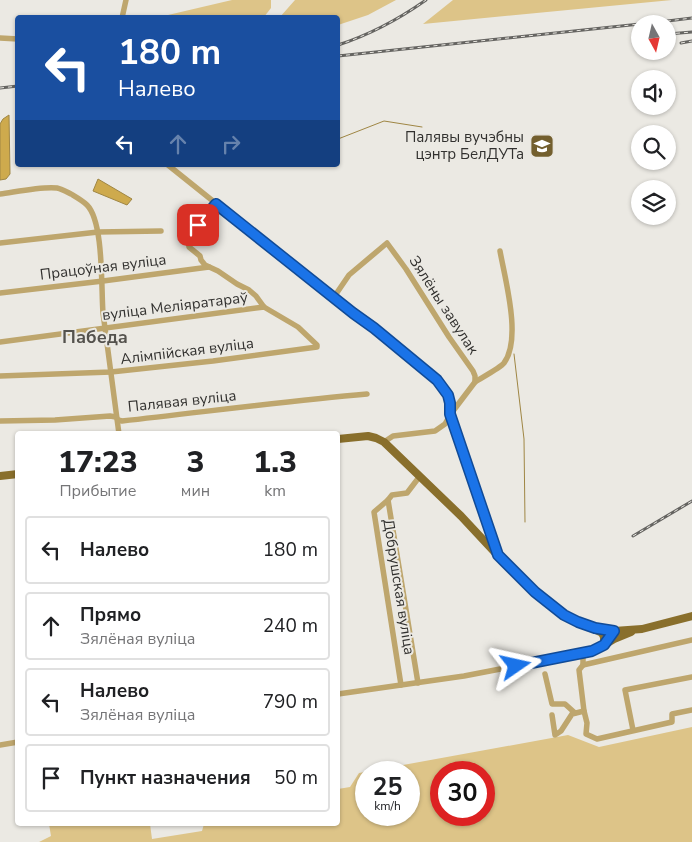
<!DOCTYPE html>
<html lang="ru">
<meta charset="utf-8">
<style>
:root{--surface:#fff;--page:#f2f2f2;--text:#202124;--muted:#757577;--line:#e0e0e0}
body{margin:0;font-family:"Nunito Sans",sans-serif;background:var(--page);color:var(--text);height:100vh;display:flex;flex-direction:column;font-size:19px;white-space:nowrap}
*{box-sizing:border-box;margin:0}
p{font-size:16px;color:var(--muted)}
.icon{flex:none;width:28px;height:28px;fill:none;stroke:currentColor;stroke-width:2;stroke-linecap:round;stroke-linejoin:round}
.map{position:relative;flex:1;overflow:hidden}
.sheet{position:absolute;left:15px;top:431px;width:325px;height:395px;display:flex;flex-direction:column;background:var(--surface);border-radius:5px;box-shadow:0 1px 4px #0004}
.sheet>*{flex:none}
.hud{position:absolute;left:15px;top:15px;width:325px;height:152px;border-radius:5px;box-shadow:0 1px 4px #0004;background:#1a4fa0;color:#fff;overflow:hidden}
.needle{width:32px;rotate:172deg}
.fabs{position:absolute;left:631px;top:15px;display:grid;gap:10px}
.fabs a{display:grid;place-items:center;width:45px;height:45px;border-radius:50%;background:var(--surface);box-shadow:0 1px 4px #0004;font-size:25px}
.speed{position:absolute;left:355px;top:761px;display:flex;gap:10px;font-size:25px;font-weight:700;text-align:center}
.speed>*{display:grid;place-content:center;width:65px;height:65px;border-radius:50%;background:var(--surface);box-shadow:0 1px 4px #0004;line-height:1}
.speed small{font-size:12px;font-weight:400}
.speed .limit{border:8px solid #d22;background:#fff;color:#111}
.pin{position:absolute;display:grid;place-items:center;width:42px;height:42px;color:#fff;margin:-21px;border-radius:10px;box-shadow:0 2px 8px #0006}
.me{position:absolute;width:55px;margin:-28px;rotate:79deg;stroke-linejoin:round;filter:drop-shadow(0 0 4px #0008)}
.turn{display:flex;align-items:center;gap:18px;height:105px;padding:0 20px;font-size:22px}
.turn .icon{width:65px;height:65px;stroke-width:2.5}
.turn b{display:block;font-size:35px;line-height:42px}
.lanes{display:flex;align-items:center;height:48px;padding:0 20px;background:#0003;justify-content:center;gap:25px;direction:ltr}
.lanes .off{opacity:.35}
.eta{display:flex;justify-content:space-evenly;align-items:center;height:85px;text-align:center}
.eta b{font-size:30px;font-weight:800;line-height:35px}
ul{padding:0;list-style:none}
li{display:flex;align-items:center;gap:15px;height:68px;margin:0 10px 8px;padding:0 10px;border:2px solid var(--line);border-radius:5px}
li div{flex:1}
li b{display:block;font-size:19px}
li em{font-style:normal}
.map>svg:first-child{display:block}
.green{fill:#ddc488;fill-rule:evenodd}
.water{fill:#ceaa4d;stroke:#9f8644}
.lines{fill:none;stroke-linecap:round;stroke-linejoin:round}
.stream{stroke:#9f8644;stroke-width:1}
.minor{stroke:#bea66d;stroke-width:5.5}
.major{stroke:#896f2c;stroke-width:8}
.rail-casing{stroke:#656461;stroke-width:3}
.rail{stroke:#ebe9e3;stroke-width:1;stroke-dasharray:4;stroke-linecap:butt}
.route-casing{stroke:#114b97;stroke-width:12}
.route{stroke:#1a73e8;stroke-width:9}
.labels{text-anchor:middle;stroke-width:4;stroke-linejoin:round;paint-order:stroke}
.poi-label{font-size:15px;fill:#32312f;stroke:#ebe9e3;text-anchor:end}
.street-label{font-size:15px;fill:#32312f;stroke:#ebe9e3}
.quarter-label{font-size:18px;font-weight:bold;fill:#54524d;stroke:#ebe9e3}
</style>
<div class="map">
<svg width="692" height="842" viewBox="0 0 692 842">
<rect width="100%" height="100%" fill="#ebe9e3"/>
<g class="green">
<path d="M 232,0 L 271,0 L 271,8 L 264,17 L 168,17 L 168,15 Z"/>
<path d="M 295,0 L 396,0 L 368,15 L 338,25 L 338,18 L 280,17 Z"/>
<path d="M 453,0 L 672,0 L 423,24 Z"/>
<path d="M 692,727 L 692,842 L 39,842 L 51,836 L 49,824 L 150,824 L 152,839 L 202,831 L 204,824 L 338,824 L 338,789 L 350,787 L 359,773 L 568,735 L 599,747 ZM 366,772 L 409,772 L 409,815 L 366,815 ZM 441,772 L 484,772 L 484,815 L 441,815 Z"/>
</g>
<g class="water">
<path d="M 9,115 L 10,174 L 6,179 L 0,180 L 0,124 L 3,119 Z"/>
<path d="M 98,179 L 132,199 L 127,205 L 93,191 Z"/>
</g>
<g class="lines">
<g class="stream">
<path d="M 338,139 L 384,121 L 422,127"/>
<path d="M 514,354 L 524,439 L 525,522"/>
</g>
<g class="minor">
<path d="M 122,18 L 126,0"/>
<path d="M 0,38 L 18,39"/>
<path d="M 168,165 L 353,313 L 374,328 L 437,380 L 448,395 L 450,403 L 450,415 L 497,554"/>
<path d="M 0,194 C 15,192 43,186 57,188 C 62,189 67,192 71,194 C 76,197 83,201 87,205 C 104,222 101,289 103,313 L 119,434"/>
<path d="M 0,243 L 98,232 L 161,231"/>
<path d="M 0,293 L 103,281 L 209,267"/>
<path d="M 334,297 L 349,275 L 387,243 L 406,269 L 449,337 L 473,371 L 475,376 L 475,382 L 450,415 L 445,424 L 435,431 L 393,436 L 384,442"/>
<path d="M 0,342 L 264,307"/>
<path d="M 0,376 L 111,372 L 213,361 L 317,347 L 317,345 L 298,327 L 264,307 L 256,296 L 249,290 L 237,284 L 218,271 L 205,265 L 201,260 L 200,256 L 189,247 L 188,239 L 188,236 L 216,204"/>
<path d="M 475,382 C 481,378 500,368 504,363 C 522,339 505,279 500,251"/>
<path d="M 0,421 L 55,420 L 110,416 L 116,417 L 118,420 L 122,421 C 204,412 285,401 367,394"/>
<path d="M 388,500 L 374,512 L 401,685"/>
<path d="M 583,653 L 583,665 L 579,670 L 584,711 L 587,723 L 586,734 L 597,739 L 672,722 L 672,714 L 692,710"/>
<path d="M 583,665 L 692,640"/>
<path d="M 545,674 L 552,704 L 565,704 L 575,713"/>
<path d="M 418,683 L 388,500 L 392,495 L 407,493 L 420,476"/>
<path d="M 338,694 L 464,676 L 583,653 C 600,649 604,645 614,631"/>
<path d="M 552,715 L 555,735 L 561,731 L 572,714 L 584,711"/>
<path d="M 633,730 L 625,690 L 692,677"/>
<path d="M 0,745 L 18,742"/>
</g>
<g class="major">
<path d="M 338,439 L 368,436 L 376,438 L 384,442 L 461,516 L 502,560 L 535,592 L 564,615 L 602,633 L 604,637 L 604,645"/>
<path d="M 0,476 L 18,474"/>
<path d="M 598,629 L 614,631 L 642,629 L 692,616"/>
<path d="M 604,645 L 614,639 L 631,632"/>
</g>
<g class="rail-casing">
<g id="rail">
<path d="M 643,24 L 692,18"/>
<path d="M 668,34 L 692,32"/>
<path d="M 637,37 L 640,37"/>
<path d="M 681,43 L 692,41"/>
<path d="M 338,45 C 369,35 399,19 426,0"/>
<path d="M 338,56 L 640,24"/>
<path d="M 0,88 L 18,86"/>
<path d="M 633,536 L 692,501"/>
</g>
</g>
<use href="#rail" class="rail"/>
</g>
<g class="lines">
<g class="route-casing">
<path id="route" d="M 198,225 L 216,204 L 353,313 L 374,328 L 437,380 L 448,395 L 450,403 L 450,414 L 498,555 L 535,592 L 564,615 L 578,622 L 595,628 L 614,631 L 604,645 L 592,651 L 516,666"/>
</g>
<use href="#route" class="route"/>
</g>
<defs>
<g id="university-square" transform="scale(1.25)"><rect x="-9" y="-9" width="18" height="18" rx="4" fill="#735f2e" stroke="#ebe9e3"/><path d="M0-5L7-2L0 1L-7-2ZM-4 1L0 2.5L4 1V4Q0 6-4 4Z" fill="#fff"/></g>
</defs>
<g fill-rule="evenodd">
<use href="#university-square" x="542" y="146"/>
</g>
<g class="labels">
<g class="poi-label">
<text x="524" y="142">Палявы вучэбны<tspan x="524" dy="17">цэнтр БелДУТа</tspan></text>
</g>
<g class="street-label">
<text transform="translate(103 267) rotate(-7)" y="5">Працоўная вуліца</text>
<text transform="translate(444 305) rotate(57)" y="5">Зялёны завулак</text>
<text transform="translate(175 306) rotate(-7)" y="5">вуліца Меліяратараў</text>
<text transform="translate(187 351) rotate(-7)" y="5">Алімпійская вуліца</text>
<text transform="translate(182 401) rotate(-6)" y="5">Палявая вуліца</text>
<text transform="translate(399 587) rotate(81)" y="5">Добрушская вуліца</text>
</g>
<g class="quarter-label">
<text x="95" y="343">Пабеда</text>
</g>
</g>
</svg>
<div class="fabs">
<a><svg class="needle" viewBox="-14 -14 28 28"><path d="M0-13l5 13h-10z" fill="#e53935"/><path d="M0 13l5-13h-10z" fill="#757577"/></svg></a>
<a><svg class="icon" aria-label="sound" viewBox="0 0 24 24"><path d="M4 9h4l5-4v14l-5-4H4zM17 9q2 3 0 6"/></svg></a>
<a><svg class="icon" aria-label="search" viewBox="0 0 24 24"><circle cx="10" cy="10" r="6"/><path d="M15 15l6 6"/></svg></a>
<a><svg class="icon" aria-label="layers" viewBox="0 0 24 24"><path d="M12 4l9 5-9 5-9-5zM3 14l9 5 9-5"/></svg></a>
</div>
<div class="speed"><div>25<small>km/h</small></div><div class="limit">30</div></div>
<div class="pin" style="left:198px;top:225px;background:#d93025"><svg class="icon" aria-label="arrive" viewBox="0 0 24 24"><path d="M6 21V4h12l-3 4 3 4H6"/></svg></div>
<svg class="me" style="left:516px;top:666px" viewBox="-20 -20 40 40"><path d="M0-17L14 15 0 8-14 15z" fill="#1a73e8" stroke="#fff" stroke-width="4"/></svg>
<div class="hud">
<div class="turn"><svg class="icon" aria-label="left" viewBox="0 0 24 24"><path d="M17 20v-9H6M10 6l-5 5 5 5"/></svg><div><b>180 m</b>Налево</div></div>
<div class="lanes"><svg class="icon" aria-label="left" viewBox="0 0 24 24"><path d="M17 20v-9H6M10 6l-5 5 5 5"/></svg><svg class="icon off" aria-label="ahead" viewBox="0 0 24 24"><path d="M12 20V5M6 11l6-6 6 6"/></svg><svg class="icon off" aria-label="right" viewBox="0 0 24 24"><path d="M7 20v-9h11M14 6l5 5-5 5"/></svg></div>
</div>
<section class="sheet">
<div class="eta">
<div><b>17:23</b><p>Прибытие</p></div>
<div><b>3</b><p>мин</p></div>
<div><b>1.3</b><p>km</p></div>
</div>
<ul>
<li><svg class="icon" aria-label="left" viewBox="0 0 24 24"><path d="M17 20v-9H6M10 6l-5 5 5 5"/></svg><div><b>Налево</b></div><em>180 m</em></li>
<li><svg class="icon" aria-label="ahead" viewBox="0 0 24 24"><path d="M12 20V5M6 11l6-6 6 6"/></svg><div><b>Прямо</b><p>Зялёная вуліца</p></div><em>240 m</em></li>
<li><svg class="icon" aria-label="left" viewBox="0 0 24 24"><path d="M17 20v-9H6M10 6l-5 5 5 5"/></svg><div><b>Налево</b><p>Зялёная вуліца</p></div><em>790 m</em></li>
<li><svg class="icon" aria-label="arrive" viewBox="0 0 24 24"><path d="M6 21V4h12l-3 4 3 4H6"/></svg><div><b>Пункт назначения</b></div><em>50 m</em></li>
</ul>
</section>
</div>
